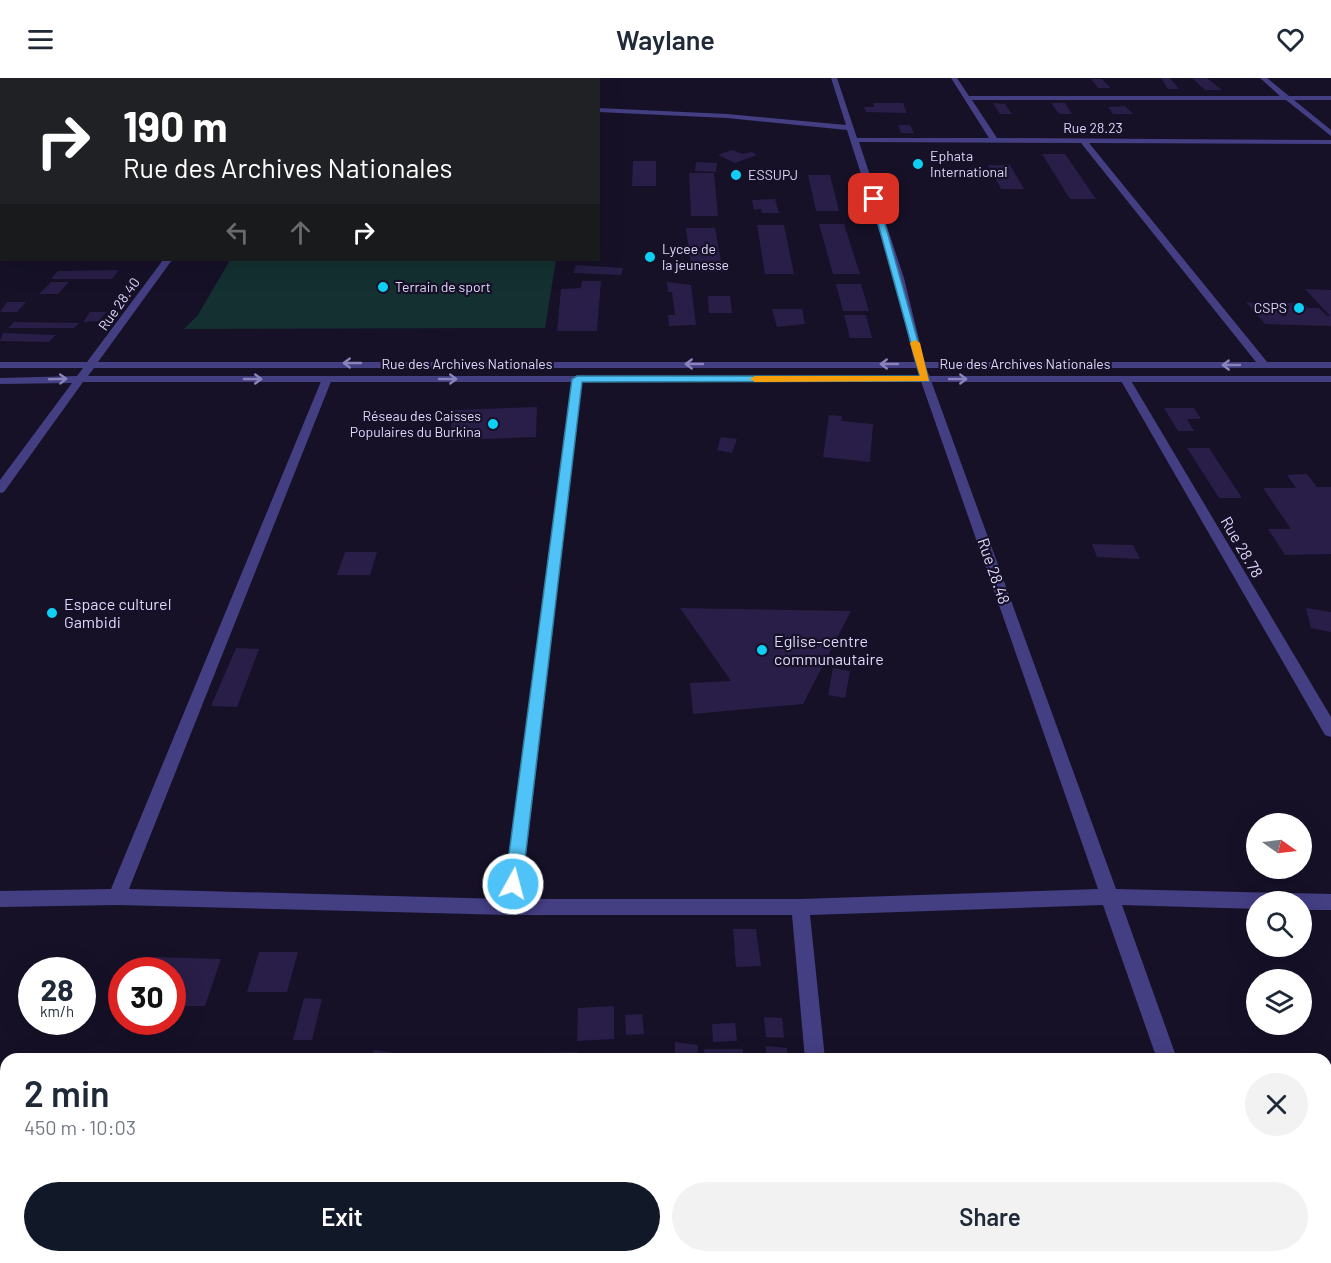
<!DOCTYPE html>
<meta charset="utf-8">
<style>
body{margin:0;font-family:Barlow,sans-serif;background:#f2f2f3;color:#1f2937;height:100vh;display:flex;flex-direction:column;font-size:22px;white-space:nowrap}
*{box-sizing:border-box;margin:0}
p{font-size:20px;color:#747a83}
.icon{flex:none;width:33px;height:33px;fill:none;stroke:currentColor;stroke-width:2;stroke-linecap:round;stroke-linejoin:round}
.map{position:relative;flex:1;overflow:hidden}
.drawer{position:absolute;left:0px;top:975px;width:1332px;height:210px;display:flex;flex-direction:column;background:#fff;border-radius:18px 18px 0 0;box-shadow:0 6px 24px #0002}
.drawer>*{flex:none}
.banner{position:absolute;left:0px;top:0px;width:600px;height:183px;box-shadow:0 6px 24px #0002;background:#202124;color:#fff;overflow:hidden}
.needle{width:39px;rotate:104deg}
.controls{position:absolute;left:1246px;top:735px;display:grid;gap:12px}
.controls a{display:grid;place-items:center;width:66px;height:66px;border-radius:50%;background:#fff;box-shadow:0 6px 24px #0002;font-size:30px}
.speed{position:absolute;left:18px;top:879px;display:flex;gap:12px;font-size:30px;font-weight:700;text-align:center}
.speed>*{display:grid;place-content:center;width:78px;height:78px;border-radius:50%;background:#fff;box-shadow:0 6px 24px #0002;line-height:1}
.speed small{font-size:15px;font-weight:400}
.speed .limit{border:9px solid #d22;background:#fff;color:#111}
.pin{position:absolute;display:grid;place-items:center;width:51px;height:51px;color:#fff;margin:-26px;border-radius:12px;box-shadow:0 3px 9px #0006}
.me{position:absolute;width:66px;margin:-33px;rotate:7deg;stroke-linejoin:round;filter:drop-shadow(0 0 4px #0008)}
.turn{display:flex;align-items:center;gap:21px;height:126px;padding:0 24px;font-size:27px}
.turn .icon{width:78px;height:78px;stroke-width:2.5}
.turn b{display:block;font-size:42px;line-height:51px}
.lanes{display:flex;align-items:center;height:57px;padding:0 24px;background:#0003;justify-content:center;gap:30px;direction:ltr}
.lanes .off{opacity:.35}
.round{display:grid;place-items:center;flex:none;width:63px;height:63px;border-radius:32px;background:#f2f2f3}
.overview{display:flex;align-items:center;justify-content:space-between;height:102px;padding:0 24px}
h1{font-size:36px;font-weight:600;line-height:45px}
.cta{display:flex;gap:12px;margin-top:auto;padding:12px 24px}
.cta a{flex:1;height:69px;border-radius:36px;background:#111827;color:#fff;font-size:24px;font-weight:600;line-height:69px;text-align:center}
.cta a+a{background:#f2f2f3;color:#1f2937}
header{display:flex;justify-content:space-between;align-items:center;height:78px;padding:0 24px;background:#fff;font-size:27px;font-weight:600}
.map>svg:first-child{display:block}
.green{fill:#143030}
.building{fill:#281e47}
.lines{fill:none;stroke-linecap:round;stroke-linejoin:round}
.minor{fill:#443e83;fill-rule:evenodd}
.tertiary{fill:#443e83;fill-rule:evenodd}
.oneway{stroke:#8983ba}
.route{fill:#4fc3f7;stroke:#337fa1;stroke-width:1.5}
.slow{fill:#f59e0b}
.poi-dot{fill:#0ed0f4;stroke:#161127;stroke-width:2}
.labels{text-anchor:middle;stroke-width:4.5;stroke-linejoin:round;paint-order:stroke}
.far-street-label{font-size:14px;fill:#ded8fd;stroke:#161127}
.far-poi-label{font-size:14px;fill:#ded8fd;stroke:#161127;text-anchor:start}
.street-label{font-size:16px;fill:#ded8fd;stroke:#161127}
.poi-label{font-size:16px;fill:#ded8fd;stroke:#161127;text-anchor:start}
</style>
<header><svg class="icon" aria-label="menu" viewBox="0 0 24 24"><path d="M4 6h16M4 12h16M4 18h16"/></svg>Waylane<svg class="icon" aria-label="heart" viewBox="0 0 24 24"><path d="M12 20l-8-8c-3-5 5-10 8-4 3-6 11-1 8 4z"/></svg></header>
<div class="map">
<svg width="1331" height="1185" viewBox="0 0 1331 1185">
<rect width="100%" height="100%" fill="#161127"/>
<!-- green -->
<path class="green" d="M230,182H556L545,250L184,251L198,237Z"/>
<!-- building -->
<path class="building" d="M1161,0H1170L1179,11H1168Z
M1192,0H1207L1222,12H1205Z
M1091,1H1102L1111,10H1098Z
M873,25H903L907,35L866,34L864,29H874Z
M993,25L1005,26L1012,36H1000Z
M1051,25H1065L1072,36H1059Z
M1125,28L1133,36H1113L1108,29Z
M898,47H910L914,55H901Z
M732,72L743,76L752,74L757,77L735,85L718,77Z
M1042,76H1065L1096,121H1070Z
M633,83H656V108H632Z
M696,84L717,85L716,94L695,93Z
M988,87H1010L1024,111H1001Z
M689,95H714L718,138H691Z
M808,97H830L839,133H816Z
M775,121L779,135H762L761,131L754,132L752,122Z
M819,146H844L860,196H833Z
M757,147H784L794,196H765Z
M686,150H715L723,194H692Z
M576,187L623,190L621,197L573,195Z
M119,192L112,201H51L58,193Z
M582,203H601L597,253H557L561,211L581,210Z
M51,204H69L58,216H39Z
M667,204L691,207L696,247L669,248L668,237H675L672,214H668Z
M836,206H861L869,233H843Z
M1305,211L1331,212V248L1265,246L1246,224L1266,227L1270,231H1277L1283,238L1287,237L1281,230H1290L1286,225H1303L1308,230H1319L1327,238H1330Z
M708,218H730L732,235H709Z
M7,224H26L17,234H0Z
M772,231H802L805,246L777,249Z
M90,234H106L99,243L83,244Z
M844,237H866L872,260H850Z
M14,244L79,245L74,250H8Z
M3,255L56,257L49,264L0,263Z
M537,329L536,359L449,362L454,332Z
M1164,330H1194L1201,341H1187L1194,353H1178Z
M829,337L842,338L841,343L873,346L870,384L823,379Z
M721,359L737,361L732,375L717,372Z
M1187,370H1209L1242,420H1219Z
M1307,396L1317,409H1331V476L1285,477L1268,451H1291L1263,410H1296L1287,397Z
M1092,466L1133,467L1140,481L1097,479Z
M345,474H377L370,497H337Z
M680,530L851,533L803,626L693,636L690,605L731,603Z
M1306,530L1331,534V554L1311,550Z
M236,570L259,571L237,629L211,628Z
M833,590L850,593L845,620L828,617Z
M733,851H756L761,888L736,889Z
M259,874H298L287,914H247Z
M156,879L221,881L205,928H172V892H150Z
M304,920L322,921L312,962H293Z
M614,928V961L577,963L578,930Z
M642,936L644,956L626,957L625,937Z
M764,939L782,940L784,960L766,959Z
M735,945L737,963L713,964L712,946Z
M675,964L698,967L697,981H675Z
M766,968L787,970V981H766Z
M704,971H743V981H705Z
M374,972L395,975L393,981H370Z
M577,974V981H538V975Z
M650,975V981H625V976Z
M1022,1179H1071L1072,1185H1024Z"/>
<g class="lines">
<!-- minor -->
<path class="minor" d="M31,0H38L30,2Z
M115,0H122L114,2Z
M197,0H204L196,2Z
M231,0H239L229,2Z
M831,0H837L857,60H989L951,0H957L969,18H1280L1260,0H1267L1289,18H1331V22H1294L1331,52V58L1286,22H972L997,60L1331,62V66L1089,65L1268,285V289H1260L1081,65L859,64L904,200L925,286L1116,811L1331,816V832H1302V824H1257V831L1122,827L1177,981H1157L1103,827L810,837L825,981H805L792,837H511L117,827L0,829V813L111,811L322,301L327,298L332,301L129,811L503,821L572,301L577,298L582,301L521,821H800L1098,811L915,286L894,200L847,52L727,40L598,34V30L727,36L846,47Z
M0,19H2L0,24Z
M0,71H2V75H0Z
M2,168V175L0,176V169Z
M1125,298L1130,301L1331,639V659L1325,657L1120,301Z
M0,1129H6V1151H0Z
M825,1179H849L850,1185H826Z
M1226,1179H1250L1252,1185H1228Z"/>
<!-- tertiary -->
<path class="tertiary" d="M393,0H401L391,2Z
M163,182H172L98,284H1331V290H94L88,298H1331V304H83L4,414L0,415V402L72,305L0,306V300L77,298L83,290H0V284H87Z"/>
</g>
<!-- one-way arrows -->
<defs><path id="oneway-shaft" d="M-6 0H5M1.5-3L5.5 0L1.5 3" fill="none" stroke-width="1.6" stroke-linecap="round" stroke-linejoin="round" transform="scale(1.5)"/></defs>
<g class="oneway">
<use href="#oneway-shaft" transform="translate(352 285) rotate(-180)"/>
<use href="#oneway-shaft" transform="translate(694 286) rotate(-180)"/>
<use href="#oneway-shaft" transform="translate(889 286) rotate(-180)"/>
<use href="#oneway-shaft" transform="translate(1231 287) rotate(-180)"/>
<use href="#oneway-shaft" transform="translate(58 301) rotate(-2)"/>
<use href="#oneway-shaft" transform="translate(253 301)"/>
<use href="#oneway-shaft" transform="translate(448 301)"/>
<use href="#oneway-shaft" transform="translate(958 301)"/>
</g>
<!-- route -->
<path class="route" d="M871,120L878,121L929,303L582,304L522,806L519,811L513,813L508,811L505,806L572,301L577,298H920Z"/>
<!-- slow -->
<path class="slow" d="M915,262L920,265L929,303L755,304L750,301L755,298H920L910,265Z"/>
<!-- markers -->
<g class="poi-dot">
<circle cx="918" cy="86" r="6"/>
<circle cx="736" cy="97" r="6"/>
<circle cx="650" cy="179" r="6"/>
<circle cx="383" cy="209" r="6"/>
<circle cx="1299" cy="230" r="6"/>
<circle cx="493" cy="346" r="6"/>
<circle cx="52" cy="535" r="6"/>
<circle cx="762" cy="572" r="6"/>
</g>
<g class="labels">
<!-- far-street labels -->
<g class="far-street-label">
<text x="1093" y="55">Rue 28.23</text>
<text transform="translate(119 226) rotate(-55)" y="5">Rue 28.40</text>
<text x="467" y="291">Rue des Archives Nationales</text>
<text x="1025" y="291">Rue des Archives Nationales</text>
</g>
<!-- far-poi labels -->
<g class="far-poi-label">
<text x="930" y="83">Ephata<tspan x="930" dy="16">International</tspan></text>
<text x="748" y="102">ESSUPJ</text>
<text x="662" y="176">Lycee de<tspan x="662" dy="16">la jeunesse</tspan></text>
<text x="395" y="214">Terrain de sport</text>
<text x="1287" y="235" text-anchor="end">CSPS</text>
<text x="481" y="343" text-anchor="end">Réseau des Caisses<tspan x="481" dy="16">Populaires du Burkina</tspan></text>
</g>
<!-- street labels -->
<g class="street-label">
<text transform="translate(1242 469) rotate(60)" y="6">Rue 28.78</text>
<text transform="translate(994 493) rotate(71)" y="6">Rue 28.48</text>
</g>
<!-- poi labels -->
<g class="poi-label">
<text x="64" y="532">Espace culturel<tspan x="64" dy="18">Gambidi</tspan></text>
<text x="774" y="569">Eglise-centre<tspan x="774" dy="18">communautaire</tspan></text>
</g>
</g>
</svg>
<div class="controls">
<a><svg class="needle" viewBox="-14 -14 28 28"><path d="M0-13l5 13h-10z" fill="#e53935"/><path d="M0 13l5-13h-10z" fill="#747a83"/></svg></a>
<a><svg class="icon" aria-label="search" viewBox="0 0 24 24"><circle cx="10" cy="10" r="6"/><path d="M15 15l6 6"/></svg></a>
<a><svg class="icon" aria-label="layers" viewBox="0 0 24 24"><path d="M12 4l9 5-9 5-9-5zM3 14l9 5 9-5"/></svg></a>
</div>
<div class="speed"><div>28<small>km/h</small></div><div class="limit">30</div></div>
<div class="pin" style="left:874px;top:121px;background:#d93025"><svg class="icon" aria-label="arrive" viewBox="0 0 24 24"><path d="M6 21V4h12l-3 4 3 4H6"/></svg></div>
<svg class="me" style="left:513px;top:806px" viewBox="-20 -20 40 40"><circle r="17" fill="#4fc3f7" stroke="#fff" stroke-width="3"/><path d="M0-11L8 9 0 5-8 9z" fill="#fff"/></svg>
<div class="banner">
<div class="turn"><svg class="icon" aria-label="right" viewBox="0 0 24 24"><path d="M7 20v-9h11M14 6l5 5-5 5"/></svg><div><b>190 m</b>Rue des Archives Nationales</div></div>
<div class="lanes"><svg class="icon off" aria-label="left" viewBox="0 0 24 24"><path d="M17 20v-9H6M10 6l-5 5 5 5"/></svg><svg class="icon off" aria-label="ahead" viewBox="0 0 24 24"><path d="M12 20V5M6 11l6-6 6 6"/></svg><svg class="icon" aria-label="right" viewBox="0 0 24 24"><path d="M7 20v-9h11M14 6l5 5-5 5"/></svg></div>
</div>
<section class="drawer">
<div class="overview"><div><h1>2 min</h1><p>450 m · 10:03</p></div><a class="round"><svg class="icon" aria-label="close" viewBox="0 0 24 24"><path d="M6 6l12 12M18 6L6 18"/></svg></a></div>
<div class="cta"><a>Exit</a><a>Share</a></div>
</section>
</div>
